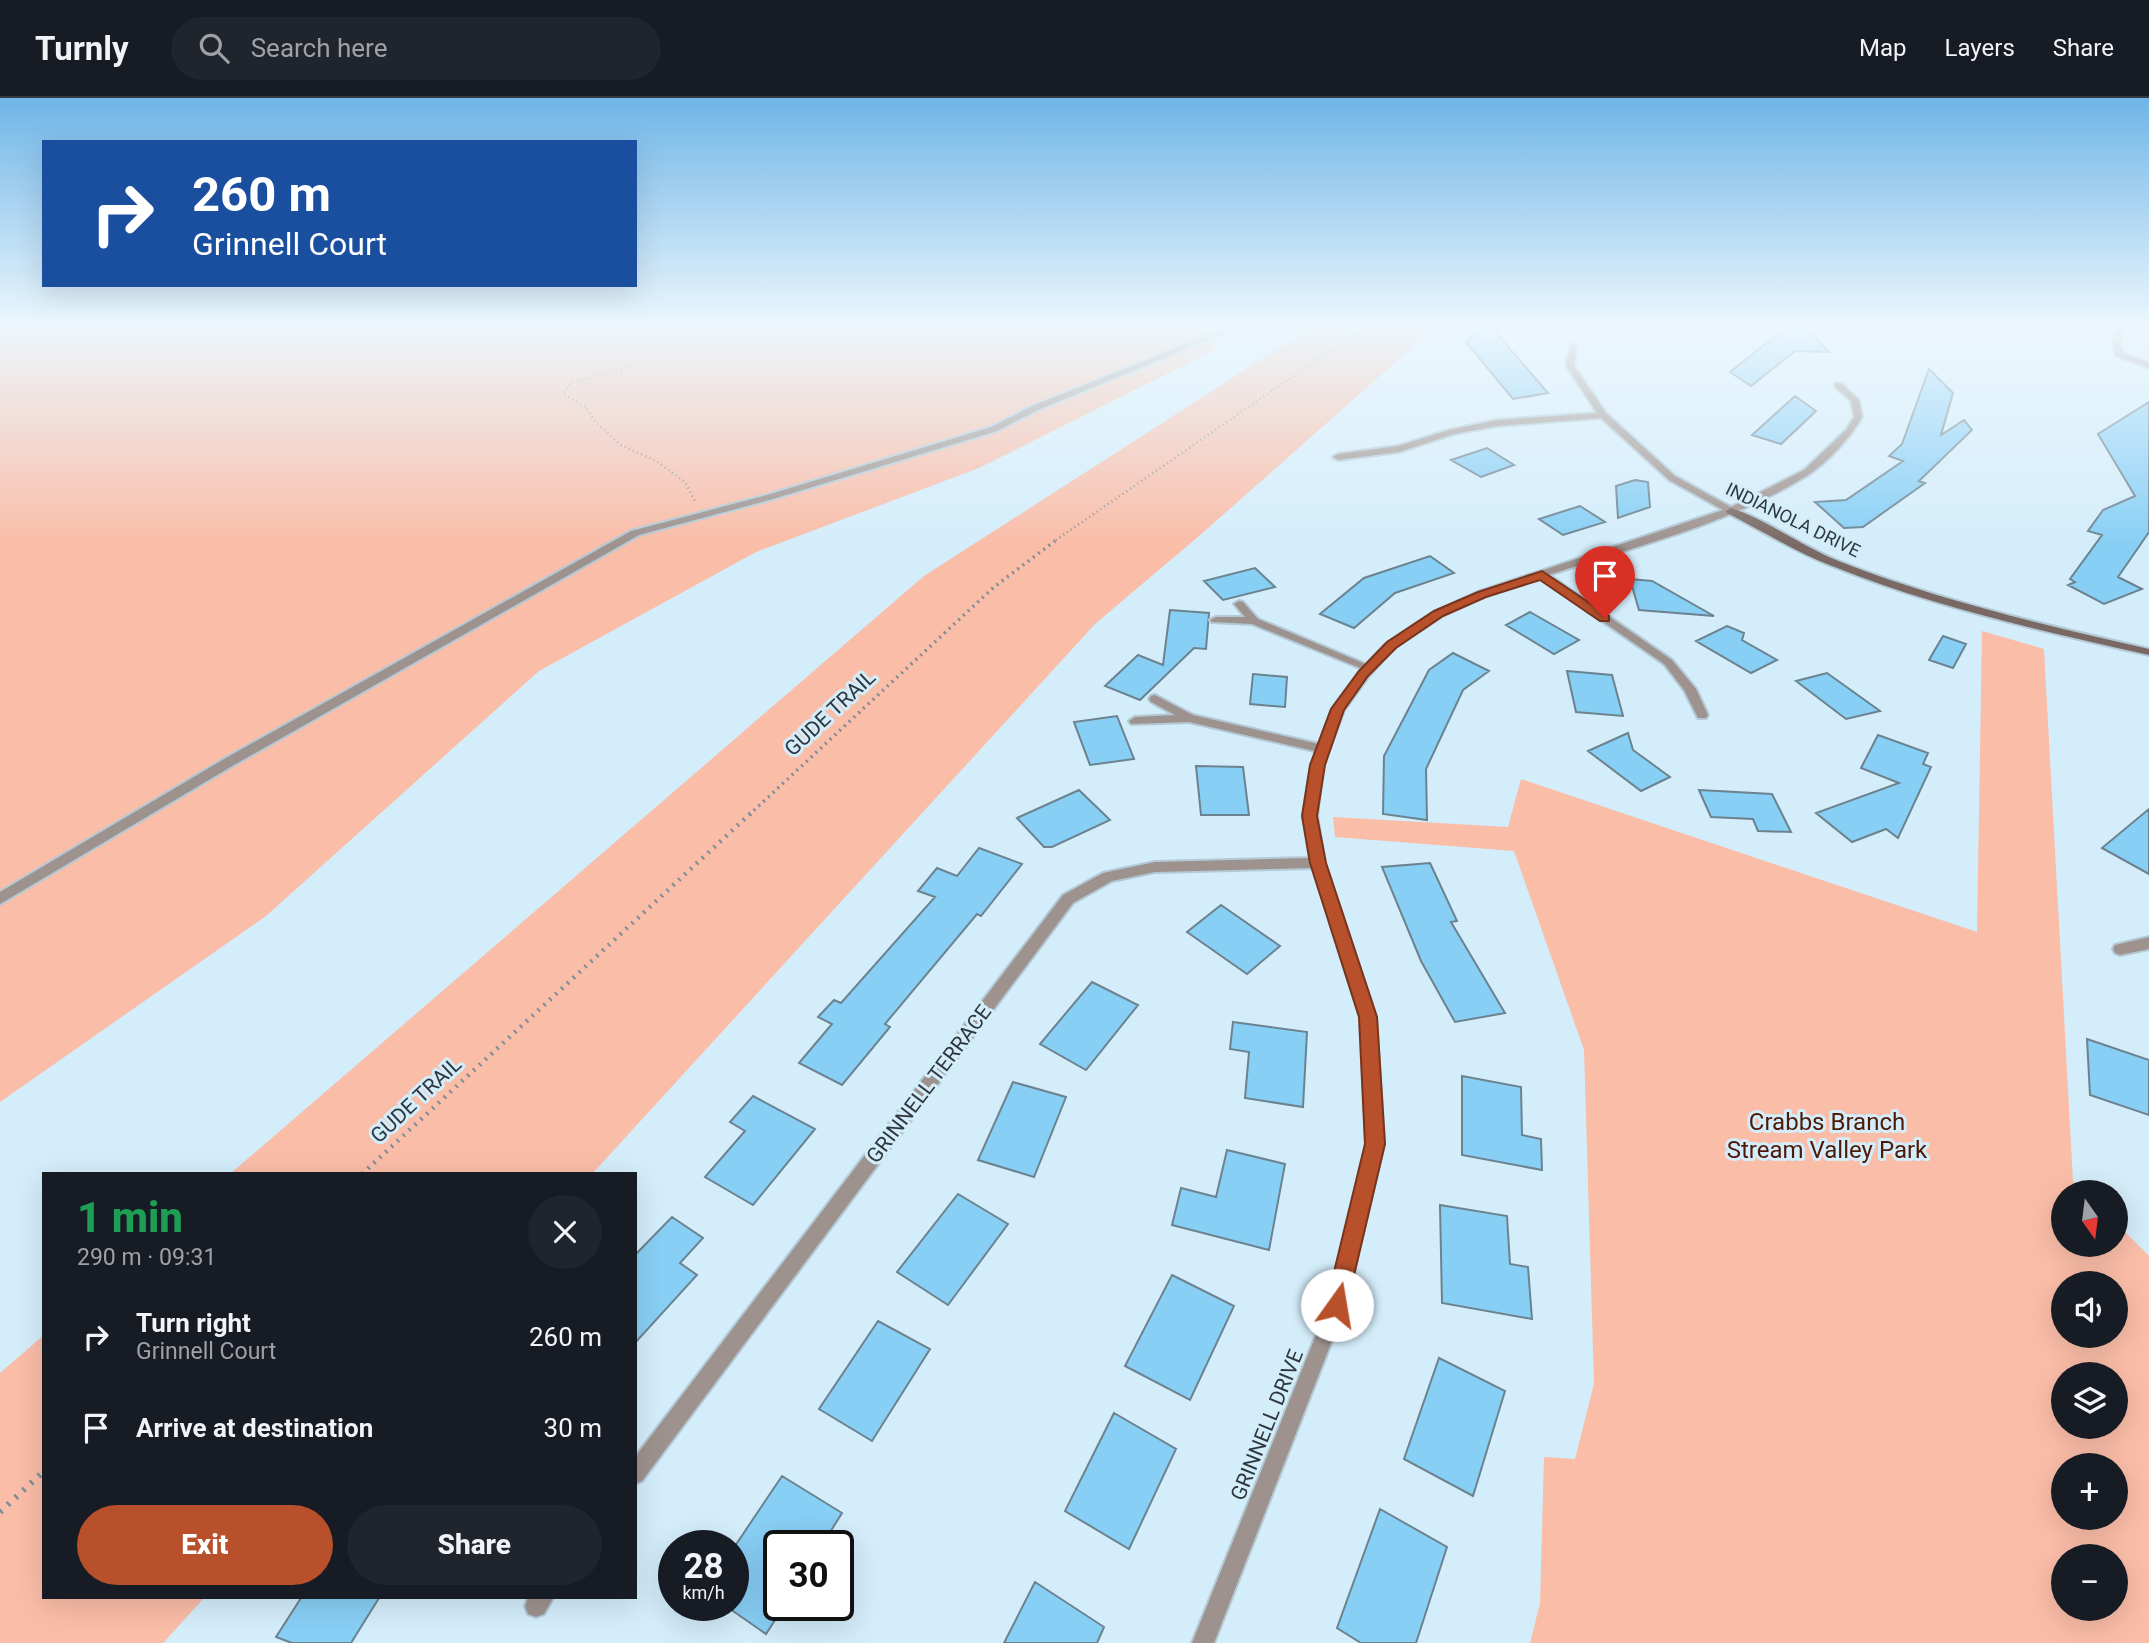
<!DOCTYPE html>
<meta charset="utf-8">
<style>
body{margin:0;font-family:Roboto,sans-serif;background:#20242c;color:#f1f3f6;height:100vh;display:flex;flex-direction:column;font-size:26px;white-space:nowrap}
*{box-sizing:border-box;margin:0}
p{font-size:23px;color:#9ea1a6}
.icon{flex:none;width:38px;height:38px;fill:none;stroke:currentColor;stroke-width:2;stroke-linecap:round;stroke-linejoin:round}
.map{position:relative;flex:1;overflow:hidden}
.details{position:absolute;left:42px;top:1074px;width:595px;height:427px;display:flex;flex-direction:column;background:#171b24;border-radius:0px;box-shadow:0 7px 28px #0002}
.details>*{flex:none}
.top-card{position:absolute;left:42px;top:42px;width:595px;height:147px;border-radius:0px;box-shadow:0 7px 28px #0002;background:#1a4fa0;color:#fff;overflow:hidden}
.needle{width:46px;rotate:166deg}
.fabs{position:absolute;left:2051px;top:1082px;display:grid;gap:14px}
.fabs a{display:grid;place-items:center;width:77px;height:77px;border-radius:50%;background:#171b24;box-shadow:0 7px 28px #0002;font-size:35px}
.speed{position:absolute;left:658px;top:1432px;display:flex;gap:14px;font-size:35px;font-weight:700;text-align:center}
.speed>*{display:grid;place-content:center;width:91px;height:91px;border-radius:50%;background:#171b24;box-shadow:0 7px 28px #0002;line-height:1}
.speed small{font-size:18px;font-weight:400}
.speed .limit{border:4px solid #111;border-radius:10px;background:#fff;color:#111}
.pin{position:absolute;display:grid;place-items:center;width:60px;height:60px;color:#fff;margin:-72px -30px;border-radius:50% 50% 50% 0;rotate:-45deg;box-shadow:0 0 7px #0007}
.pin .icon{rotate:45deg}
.me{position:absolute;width:77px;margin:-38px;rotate:13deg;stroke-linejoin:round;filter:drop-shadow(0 0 5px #0008)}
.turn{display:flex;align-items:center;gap:24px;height:147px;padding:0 35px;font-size:32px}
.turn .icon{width:91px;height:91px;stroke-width:2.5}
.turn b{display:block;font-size:49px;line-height:60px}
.round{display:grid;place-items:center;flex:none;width:74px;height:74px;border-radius:37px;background:#20242c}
.head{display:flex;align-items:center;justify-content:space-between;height:119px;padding:0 35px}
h1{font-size:42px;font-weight:800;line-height:52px;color:#1e9e55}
.primary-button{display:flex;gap:14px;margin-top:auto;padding:14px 35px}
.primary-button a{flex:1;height:80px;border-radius:42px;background:#b8502b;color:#fff;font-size:28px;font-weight:800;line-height:80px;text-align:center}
.primary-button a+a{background:#20242c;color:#f1f3f6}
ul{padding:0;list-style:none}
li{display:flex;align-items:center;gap:21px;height:91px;padding:0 35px}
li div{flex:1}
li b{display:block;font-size:26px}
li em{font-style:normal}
header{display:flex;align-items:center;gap:42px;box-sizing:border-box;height:98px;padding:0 35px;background:#171b24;border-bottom:2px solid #363941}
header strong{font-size:33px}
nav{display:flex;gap:38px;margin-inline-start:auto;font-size:24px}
.search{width:490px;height:63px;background:#20242c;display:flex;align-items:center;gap:18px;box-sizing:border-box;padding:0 24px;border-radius:38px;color:#9ea1a6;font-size:26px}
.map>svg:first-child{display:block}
.green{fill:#fabda8;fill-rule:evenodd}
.building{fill:#88cff5;stroke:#6c838f;stroke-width:2}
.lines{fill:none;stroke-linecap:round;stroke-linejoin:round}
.lane-casing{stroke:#b3c9d5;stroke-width:4}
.street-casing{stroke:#b3c9d5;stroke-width:4}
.secondary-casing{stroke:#b3c9d5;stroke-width:4}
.path-far3{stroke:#7e8e98;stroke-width:2.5;stroke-dasharray:1 3.5;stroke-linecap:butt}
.path-far2{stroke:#7e8e98;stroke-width:3.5;stroke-dasharray:2 4.5;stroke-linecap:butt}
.path-far1{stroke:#7e8e98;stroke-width:4.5;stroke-dasharray:2 6;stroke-linecap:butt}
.path{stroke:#7e8e98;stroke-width:6;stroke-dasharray:2.5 8;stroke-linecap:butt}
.lane{fill:#9d928e;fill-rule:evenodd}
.street{fill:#9d928e;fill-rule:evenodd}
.secondary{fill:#796863;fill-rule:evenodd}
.route{fill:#b8502b;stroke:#78341c;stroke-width:2}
.labels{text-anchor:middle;stroke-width:6;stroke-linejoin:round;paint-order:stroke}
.far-street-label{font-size:18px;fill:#2f383e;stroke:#d4edfb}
.street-label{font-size:21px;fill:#2f383e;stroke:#d4edfb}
.near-park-label{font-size:24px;fill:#4e1906;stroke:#d4edfb}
</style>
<header>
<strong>Turnly</strong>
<div class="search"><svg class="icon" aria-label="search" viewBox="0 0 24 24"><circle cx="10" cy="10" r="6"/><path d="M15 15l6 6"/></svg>Search here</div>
<nav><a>Map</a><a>Layers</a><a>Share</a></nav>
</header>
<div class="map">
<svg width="2149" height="1545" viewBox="0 0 2149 1545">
<rect width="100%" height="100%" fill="#d4edfb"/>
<!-- green -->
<path class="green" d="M0,230H1222L1214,252L979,370L756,454L539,573L266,818L0,1004Z
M1310,230H1434L1199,438L1095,526L592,1076H230L924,478Z
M1982,533L2044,551L2073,1083L2084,1094H2063V1146H2116V1125L2149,1158V1545H1530L1540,1505L1544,1359L1575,1361L1594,1286L1584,952L1514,753L1335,739L1333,719L1508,729L1521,681L1977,834ZM2063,1185H2116V1237H2063ZM2063,1276H2116V1328H2063ZM2063,1367H2116V1419H2063ZM2063,1458H2116V1510H2063Z
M44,1237V1500H204L163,1545H0V1275Z"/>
<!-- building -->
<path class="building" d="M1480,230H1492L1548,295L1513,301L1466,244Z
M1786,230H1808L1829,254L1795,253L1751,288L1730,274Z
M1929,271L1953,295L1941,337L1964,322L1972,332L1919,383L1925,385L1863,429L1844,430L1815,404L1846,402L1903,363L1889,358L1902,346Z
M1795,298L1816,313L1781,346L1752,337Z
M2149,304V434L2118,479L2142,491L2104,506L2068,487L2075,484L2070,481L2102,437L2088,433L2103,412L2135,398L2098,336Z
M1487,350L1514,367L1481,379L1451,362Z
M1635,382L1648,384L1650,409L1618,420L1616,388Z
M1580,408L1605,424L1563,437L1539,421Z
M1430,458L1454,475L1395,495L1354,530L1320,516L1364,480Z
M1255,470L1275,489L1223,502L1204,483Z
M1630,481L1652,483L1714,518L1639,512Z
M1170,512L1209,515L1206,551L1194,550L1140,602L1105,588L1138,557L1163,567Z
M1530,514L1579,542L1554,556L1506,527Z
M1727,528L1744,535L1742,542L1777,562L1751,575L1696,543Z
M1943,538L1966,546L1953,570L1929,562Z
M1453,555L1489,573L1463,592L1426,671L1427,722L1383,716L1384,658L1429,572Z
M1567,573L1612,577L1623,618L1576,614Z
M1827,575L1880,613L1846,621L1796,583Z
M1253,576L1287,579L1285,609L1250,606Z
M1117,618L1134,661L1090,667L1074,624Z
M1628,635L1633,652L1670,679L1641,693L1588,653Z
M1878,637L1928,655L1923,666L1931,669L1898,740L1886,731L1852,744L1816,715L1899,685L1861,670Z
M1196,668L1243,669L1249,717H1201Z
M1079,692L1110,722L1052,749H1044L1017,720Z
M1699,692L1772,696L1791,734L1758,733L1753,721L1711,719Z
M2149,711V776L2102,750Z
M979,750L1022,766L981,818L977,816L885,926L890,929L842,987L799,965L832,926L818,919L834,902L841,905L935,799L918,793L937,770L957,778Z
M1430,765L1457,823L1451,824L1505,915L1455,924L1421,863L1382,769Z
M1221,807L1280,848L1247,876L1187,834Z
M1092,884L1138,907L1086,972L1040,946Z
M1233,924L1307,934L1303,1009L1245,1000L1249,954L1230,951Z
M2087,941L2149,962V1017L2090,997Z
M1462,978L1521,989L1522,1037L1541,1041L1542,1072L1462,1057Z
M1013,984L1066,999L1034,1079L978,1062Z
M753,998L815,1031L753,1107L705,1079L745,1033L730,1024Z
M1227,1052L1285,1066L1269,1152L1172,1127L1181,1090L1216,1099Z
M958,1096L1008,1126L948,1207L897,1174Z
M1440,1107L1507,1118L1510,1166L1528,1169L1532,1221L1442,1205Z
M672,1119L703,1140L680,1165L697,1177L635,1245V1157Z
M1172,1177L1234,1208L1190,1302L1125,1268Z
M878,1223L930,1251L872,1343L819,1311Z
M1439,1260L1505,1293L1473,1398L1404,1361Z
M1114,1315L1176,1351L1129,1451L1065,1413Z
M782,1378L842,1415L822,1447H779V1516L766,1536L733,1513V1451Z
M1380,1411L1447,1449L1416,1545H1361L1337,1530Z
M1035,1484L1104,1529L1097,1545H1004Z
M301,1500H379L351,1545H292L276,1539Z"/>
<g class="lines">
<!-- lane casing -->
<g class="lane-casing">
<path id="lane" d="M1226,230H1237L1038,312L997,333L773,401L639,437L234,667L0,806V794L224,661L631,433L767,397L991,329L1032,308Z
M2117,230H2125L2120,246L2123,255L2149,265V270L2116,258L2112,246Z
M1239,503L1243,504L1258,521L1375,570L1369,574L1365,572L1252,526L1212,524L1210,522L1216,519H1245L1234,506Z
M1155,597L1193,617L1323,647L1329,651L1323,655L1189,624L1131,626L1129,623L1135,619L1175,617L1151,604L1149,601L1151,598Z"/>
</g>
<!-- street casing -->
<g class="street-casing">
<path id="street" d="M1570,246L1577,248L1574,268L1606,315L1675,378L1731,409L1804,372L1846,332L1854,319L1851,303L1835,289V285H1841L1859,302L1862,319C1852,338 1827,365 1808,377C1730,426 1636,448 1549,477L1672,562L1696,591L1708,617L1706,620H1698L1684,592L1664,566L1540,480L1486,498L1442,518L1395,549L1368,579L1344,612L1323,667L1317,718L1325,765L1376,919L1384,1046L1346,1207L1214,1545H1192L1328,1207L1366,1046L1360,919L1313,770L1155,774L1112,783L1073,805L642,1383L635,1386V1359L1063,797L1103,775L1155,764L1310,760L1303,718L1311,667L1332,611L1360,573L1387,545L1434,514L1478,494L1723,412L1669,382L1601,320L1497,328L1454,336L1399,354L1338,362L1333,359L1338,356L1398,348L1449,332L1497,322L1597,315L1566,268Z
M2149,839V851L2120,857L2115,855L2113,851L2115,847Z
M528,1500H553L544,1516L536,1519L528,1516L525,1508Z"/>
</g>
<!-- secondary casing -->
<g class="secondary-casing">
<path id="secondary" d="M1731,410C1768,422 1804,450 1841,464C1941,503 2045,527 2149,551V557C2042,533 1934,509 1832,468C1796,454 1762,433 1727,415L1726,413Z"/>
</g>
<!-- path-far3 -->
<path class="path-far3" d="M630,269L571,285L563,296L586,309L595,324L621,347L656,363L685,384L695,403
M1056,442L1363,230"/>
<!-- path-far2 -->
<path class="path-far2" d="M749,717L994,489L1059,440"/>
<!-- path-far1 -->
<path class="path-far1" d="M362,1076L751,715"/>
<!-- path -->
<path class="path" d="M0,1414L44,1373"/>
<!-- lane -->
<use href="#lane" class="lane"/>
<!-- street -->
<use href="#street" class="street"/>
<!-- secondary -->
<use href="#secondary" class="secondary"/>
</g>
<!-- sky -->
<linearGradient id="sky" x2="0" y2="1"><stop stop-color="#6fb5e7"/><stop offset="0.51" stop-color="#ecf7fd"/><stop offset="1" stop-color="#ecf7fd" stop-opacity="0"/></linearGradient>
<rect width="2149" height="447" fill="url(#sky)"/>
<!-- route -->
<path class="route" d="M1542,473L1609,518V523H1600L1540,482L1486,499L1443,518L1396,550L1368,578L1344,612L1325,667L1317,718L1326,765L1377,919L1385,1046L1347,1207L1344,1215L1337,1218L1329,1215L1326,1207L1365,1046L1359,919L1310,765L1302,718L1310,667L1331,611L1359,573L1387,544L1434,513L1478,494Z"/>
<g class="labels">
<!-- far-street labels -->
<g class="far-street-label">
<text transform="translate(1793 422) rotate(26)" y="6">INDIANOLA DRIVE</text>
</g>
<!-- street labels -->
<g class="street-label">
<text transform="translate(830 615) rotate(-43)" y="7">GUDE TRAIL</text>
<text transform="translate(929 986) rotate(-53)" y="7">GRINNELL TERRACE</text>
<text transform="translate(416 1002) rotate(-43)" y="7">GUDE TRAIL</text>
<text transform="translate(1267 1327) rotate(-68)" y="7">GRINNELL DRIVE</text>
</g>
<!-- near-park labels -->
<g class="near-park-label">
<text x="1827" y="1032">Crabbs Branch<tspan x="1827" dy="28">Stream Valley Park</tspan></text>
</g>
</g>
</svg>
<div class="fabs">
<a><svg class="needle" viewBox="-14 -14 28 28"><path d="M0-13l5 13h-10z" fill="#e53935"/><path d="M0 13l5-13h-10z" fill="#9ea1a6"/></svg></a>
<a><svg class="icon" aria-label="sound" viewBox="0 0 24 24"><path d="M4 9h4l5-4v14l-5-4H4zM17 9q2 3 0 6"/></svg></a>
<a><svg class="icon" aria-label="layers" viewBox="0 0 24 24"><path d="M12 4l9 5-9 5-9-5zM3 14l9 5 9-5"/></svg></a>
<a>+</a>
<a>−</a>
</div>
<div class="speed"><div>28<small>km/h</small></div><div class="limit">30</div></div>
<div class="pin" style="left:1605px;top:520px;background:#d93025"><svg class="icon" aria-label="arrive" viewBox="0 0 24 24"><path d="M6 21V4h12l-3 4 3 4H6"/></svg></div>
<svg class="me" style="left:1337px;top:1207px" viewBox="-20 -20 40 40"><circle r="19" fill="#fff"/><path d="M0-13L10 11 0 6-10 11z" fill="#b8502b"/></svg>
<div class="top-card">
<div class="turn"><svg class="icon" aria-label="right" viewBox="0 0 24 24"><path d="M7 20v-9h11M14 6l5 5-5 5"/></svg><div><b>260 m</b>Grinnell Court</div></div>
</div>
<section class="details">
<div class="head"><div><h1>1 min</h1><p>290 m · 09:31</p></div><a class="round"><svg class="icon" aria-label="close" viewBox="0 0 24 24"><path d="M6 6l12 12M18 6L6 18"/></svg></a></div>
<ul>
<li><svg class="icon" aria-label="right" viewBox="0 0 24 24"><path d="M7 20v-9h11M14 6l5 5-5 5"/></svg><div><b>Turn right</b><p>Grinnell Court</p></div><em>260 m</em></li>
<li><svg class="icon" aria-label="arrive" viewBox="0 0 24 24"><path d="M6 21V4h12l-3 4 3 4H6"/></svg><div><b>Arrive at destination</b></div><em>30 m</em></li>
</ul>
<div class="primary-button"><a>Exit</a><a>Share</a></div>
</section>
</div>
